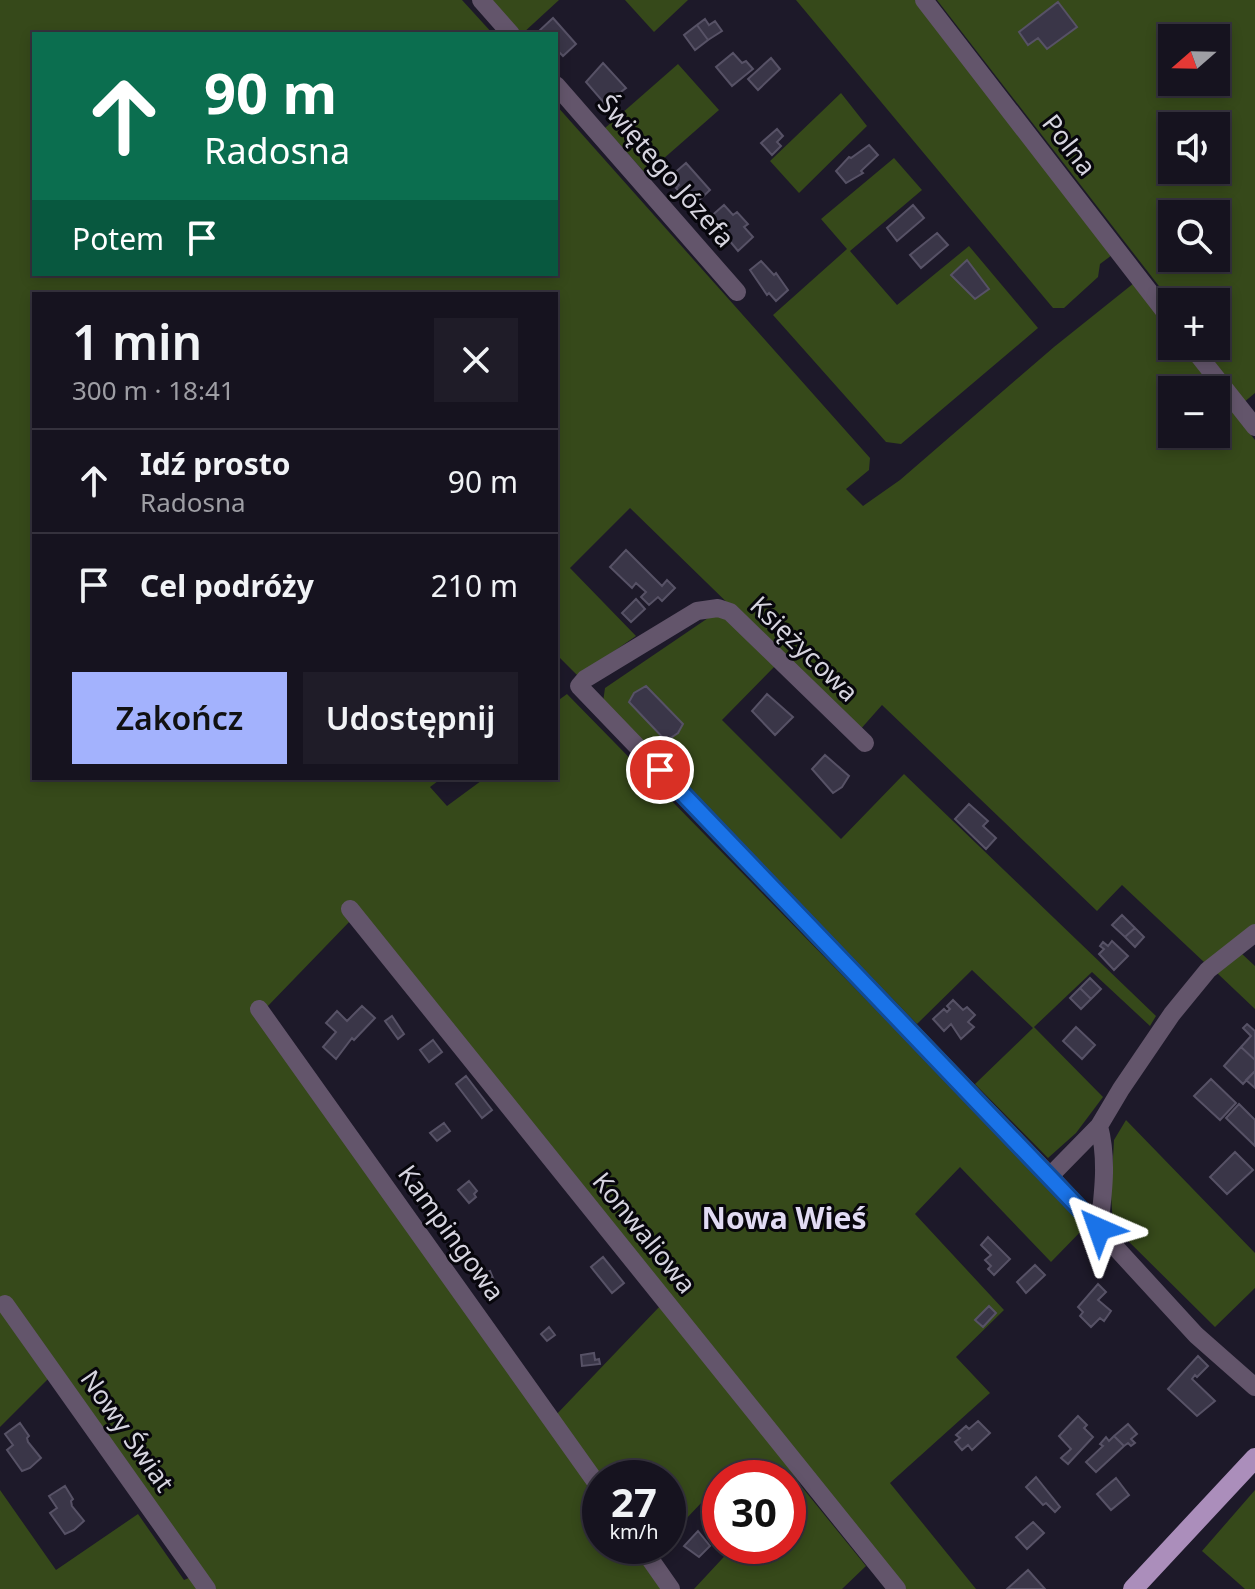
<!DOCTYPE html>
<html lang="pl">
<meta charset="utf-8">
<style>
body{margin:0;font-family:"Noto Sans",sans-serif;background:#1f1c28;color:#f1f3f6;height:100vh;display:flex;flex-direction:column;font-size:30px;white-space:nowrap}
*{box-sizing:border-box;margin:0}
p{font-size:26px;color:#9e9ea4}
.icon{flex:none;width:44px;height:44px;fill:none;stroke:currentColor;stroke-width:2;stroke-linecap:round;stroke-linejoin:round}
.map{position:relative;flex:1;overflow:hidden}
.details{position:absolute;left:32px;top:292px;width:526px;height:488px;display:flex;flex-direction:column;background:#16131f;border-radius:0px;box-shadow:0 4px 12px #0003,0 0 0 2px #35323d}
.details>*{flex:none}
.top-card{position:absolute;left:32px;top:32px;width:526px;height:244px;border-radius:0px;box-shadow:0 4px 12px #0003,0 0 0 2px #35323d;background:#0b6e4f;color:#fff;overflow:hidden}
.needle{width:52px;rotate:250deg}
.fabs{position:absolute;left:1158px;top:24px;display:grid;gap:16px}
.fabs a{display:grid;place-items:center;width:72px;height:72px;border-radius:0px;background:#16131f;box-shadow:0 4px 12px #0003,0 0 0 2px #35323d;font-size:40px}
.speed{position:absolute;left:582px;top:1460px;display:flex;gap:16px;font-size:40px;font-weight:700;text-align:center}
.speed>*{display:grid;place-content:center;width:104px;height:104px;border-radius:50%;background:#16131f;box-shadow:0 4px 12px #0003,0 0 0 2px #35323d;line-height:1}
.speed small{font-size:20px;font-weight:400}
.speed .limit{border:12px solid #d22;background:#fff;color:#111}
.pin{position:absolute;display:grid;place-items:center;width:68px;height:68px;color:#fff;margin:-34px;border:4px solid #fff;border-radius:50%;box-shadow:0 2px 8px #0007}
.me{position:absolute;width:88px;margin:-44px;rotate:317deg;stroke-linejoin:round;filter:drop-shadow(0 0 6px #0008)}
.turn{display:flex;align-items:center;gap:28px;height:168px;padding:0 40px;font-size:36px}
.turn .icon{width:104px;height:104px;stroke-width:2.5}
.turn b{display:block;font-size:56px;line-height:68px}
.then{display:flex;align-items:center;height:76px;padding:0 40px;background:#0003;gap:16px;font-size:30px}
.round{display:grid;place-items:center;flex:none;width:84px;height:84px;border-radius:0px;background:#1f1c28}
.head{display:flex;align-items:center;justify-content:space-between;height:136px;padding:0 40px}
h1{font-size:48px;font-weight:600;line-height:60px}
.action{display:flex;gap:16px;margin-top:auto;padding:16px 40px}
.action a{flex:1;height:92px;border-radius:0px;background:#a3b2fd;color:#111;font-size:32px;font-weight:600;line-height:92px;text-align:center}
.action a+a{background:#1f1c28;color:#f1f3f6}
ul{padding:0;list-style:none}
li{display:flex;align-items:center;gap:24px;height:104px;padding:0 40px;border-top:2px solid #35323d}
li div{flex:1}
li b{display:block;font-size:30px}
li em{font-style:normal}
.map>svg:first-child{display:block}
.green{fill:#36491a;fill-rule:evenodd}
.building{fill:#3a3648;stroke:#575266;stroke-width:2}
.lines{fill:none;stroke-linecap:round;stroke-linejoin:round}
.minor{stroke:#63556b;stroke-width:18}
.major{stroke:#ab8ebb;stroke-width:20}
.route-casing{stroke:#114b97;stroke-width:20}
.route{stroke:#1a73e8;stroke-width:14}
.labels{text-anchor:middle;stroke-width:6;stroke-linejoin:round;paint-order:stroke}
.street-label{font-size:26px;fill:#d6d4df;stroke:#07060c}
.quarter-label{font-size:30px;font-weight:bold;fill:#e1dbf3;stroke:#07060c}
</style>
<div class="map">
<svg width="1255" height="1589" viewBox="0 0 1255 1589">
<rect width="100%" height="100%" fill="#1d1929"/>
<!-- green -->
<path class="green" d="M0,0H462L493,34H34V274H556V105L870,458L869,470L846,489L863,506L900,480L1054,347L1134,283L1172,332V346H1183L1216,390H1172V434H1216V390L1255,440V926L1205,963L1122,885L1097,911L882,705L859,731L630,508L570,568L636,636L578,676L556,654V294H34V778H442L430,787L447,806L485,778H556V702L567,694L1087,1225L1051,1262L960,1167L915,1214L1004,1310L956,1357L990,1393L890,1483L976,1589H902L352,919L265,1009L600,1500V1546H633L663,1589H212L52,1375L0,1427Z
M491,0H559L522,34Z
M625,0H688L654,32Z
M796,0H915L1112,255L1100,264L1098,277L1064,308H1053Z
M937,0H1255V393L1243,403L1198,346H1216V302H1172V307L1162,290ZM1172,38H1216V82H1172ZM1172,126H1216V170H1172ZM1172,214H1216V258H1172Z
M678,64L719,110L646,174L605,128Z
M841,93L867,126L799,193L770,161Z
M894,158L922,190L850,251L897,305L969,246L1038,328L901,444L886,442L773,315L847,249L821,219Z
M711,616L724,617L775,666L722,720L841,839L904,774L1156,1016L1150,1026L1092,972L1034,1027L1103,1097L1076,1133L1048,1158L975,1084L1033,1028L972,970L917,1024L603,702L605,688Z
M1241,953L1255,966V1009L1216,972Z
M1126,1120L1255,1253V1288L1215,1327L1113,1226L1111,1194L1114,1140Z
M661,1305L800,1476L797,1481L866,1566L842,1589H694L734,1546H788V1478H741L733,1469L725,1478H720V1483L668,1538V1478H600L554,1417Z
M0,1490L56,1570L138,1514L184,1580L191,1577L199,1589H0Z
M1255,1490V1589H1245L1202,1551Z"/>
<!-- building -->
<path class="building" d="M1058,2L1077,27L1047,49L1038,38L1028,45L1019,32Z
M553,18L576,44L563,56L556,49V34H543L540,30Z
M705,19L709,25L715,21L722,31L708,40L697,25Z
M697,25L708,40L695,50L684,35Z
M733,53L742,63L746,61L753,69L732,86L716,67Z
M771,58L780,69L758,90L748,79Z
M603,63L626,88L605,104L586,82Z
M777,129L783,136L777,142L781,146L772,155L761,143Z
M869,145L878,155L861,171L863,173L846,183L836,171L849,157L851,158Z
M686,163L710,190L696,203L688,194L684,197L676,188L679,185L671,176Z
M724,205L733,215L737,212L748,224L744,227L753,237L738,251L729,240L726,243L715,231L718,229L709,218Z
M913,205L924,218L897,241L887,228Z
M937,233L948,245L921,268L910,255Z
M967,260L989,289L975,299L951,275Z
M761,261L774,275L776,273L788,290L776,301L769,293L767,295L750,270Z
M626,550L662,586L667,580L675,588L662,601L658,597L649,605L641,597L646,592L636,583L632,588L610,567Z
M636,599L645,609L631,622L622,613Z
M646,686L683,724L678,733L666,741L629,702L634,693Z
M767,694L793,717L775,735L752,711Z
M825,755L849,776L842,787L833,793L812,769Z
M969,804L988,821L983,826L996,838L986,849L955,819Z
M1122,915L1135,928L1125,937L1112,925Z
M1135,928L1144,937L1135,947L1125,937Z
M1112,941L1128,956L1114,970L1099,954L1104,949L1100,946L1103,942L1108,946Z
M1090,978L1101,989L1091,999L1080,988Z
M1080,988L1091,999L1081,1009L1070,998Z
M953,1000L963,1010L967,1007L975,1015L968,1022L974,1027L961,1039L951,1024L944,1031L933,1019L944,1009L947,1012L950,1009L947,1006Z
M362,1006L375,1018L354,1040L352,1038L336,1059L323,1047L336,1032L326,1023L337,1011L347,1021Z
M392,1016L404,1034L398,1039L385,1021Z
M1247,1024L1255,1031V1060L1241,1047L1251,1036L1243,1028Z
M1076,1027L1095,1045L1082,1059L1063,1041Z
M433,1040L442,1052L429,1062L420,1050Z
M1241,1047L1255,1060V1071L1243,1084L1224,1066Z
M1255,1071V1088L1246,1080Z
M466,1076L492,1110L482,1118L456,1084Z
M1211,1079L1236,1103L1220,1120L1194,1096Z
M1239,1104L1255,1120V1146L1226,1118Z
M444,1123L450,1131L437,1141L430,1133Z
M1235,1152L1253,1170L1227,1194L1210,1177Z
M469,1181L477,1191L474,1194L476,1197L469,1203L458,1190Z
M988,1237L1010,1259L994,1275L988,1269L991,1266L985,1260L991,1255L981,1245Z
M603,1257L624,1283L612,1293L591,1267Z
M1035,1265L1045,1275L1026,1293L1017,1282Z
M490,1271L497,1288L489,1290L482,1274Z
M1098,1284L1106,1292L1098,1300L1111,1311L1104,1321L1100,1318L1091,1327L1080,1316L1083,1312L1078,1307Z
M989,1306L996,1313L983,1327L975,1320Z
M549,1327L555,1335L547,1341L541,1334Z
M594,1353L595,1360L599,1359L600,1364L582,1366L581,1355Z
M1198,1356L1208,1366L1197,1377L1195,1375L1192,1379L1215,1401L1197,1416L1168,1389Z
M1078,1416L1087,1425L1084,1428L1093,1437L1068,1464L1061,1458L1071,1449L1059,1436Z
M978,1421L990,1433L972,1450L968,1445L962,1450L955,1442L960,1438L956,1435L966,1426L969,1429Z
M20,1423L29,1436L27,1438L28,1442L41,1458L30,1468L22,1471L7,1450L13,1445L5,1434Z
M1128,1424L1137,1434L1131,1439L1135,1443L1131,1446L1128,1443L1124,1446L1114,1436Z
M1114,1436L1124,1446L1096,1472L1086,1462L1103,1446L1100,1444L1106,1437L1109,1441Z
M1036,1477L1060,1507L1055,1512L1046,1503L1043,1505L1026,1487Z
M1116,1478L1129,1495L1111,1510L1097,1494Z
M65,1486L73,1499L71,1501L72,1506L84,1521L74,1530L65,1534L50,1513L57,1508L49,1496Z
M1033,1522L1044,1533L1027,1549L1016,1537Z
M698,1531L710,1546L699,1557L684,1546Z
M1028,1570L1045,1589H1007Z"/>
<g class="lines">
<!-- minor -->
<path class="minor" d="M481,0L511,34
M924,0L1172,321
M556,85L737,292
M1191,346L1255,427
M865,743L730,612L718,608L697,611L585,679L579,686L1050,1176L1196,1335L1255,1387
M350,909L897,1589
M259,1009L600,1488
M1050,1176L1099,1126L1121,1089L1172,1014L1208,970L1255,933
M1099,1229C1103,1194 1108,1160 1099,1126
M5,1304L207,1589
M641,1546L671,1589"/>
<!-- major -->
<path class="major" d="M1133,1589L1255,1458"/>
</g>
<g class="lines">
<!-- route casing -->
<g class="route-casing">
<path id="route" d="M660,770L1099,1229"/>
</g>
<!-- route -->
<use href="#route" class="route"/>
</g>
<g class="labels">
<!-- street labels -->
<g class="street-label">
<text transform="translate(1069 145) rotate(52)" y="9">Polna</text>
<text transform="translate(666 171) rotate(49)" y="9">Świętego Józefa</text>
<text transform="translate(804 649) rotate(44)" y="9">Księżycowa</text>
<text transform="translate(451 1233) rotate(54)" y="9">Kampingowa</text>
<text transform="translate(644 1233) rotate(51)" y="9">Konwaliowa</text>
<text transform="translate(127 1431) rotate(55)" y="9">Nowy Świat</text>
</g>
<!-- quarter labels -->
<g class="quarter-label">
<text x="784" y="1229">Nowa Wieś</text>
</g>
</g>
</svg>
<div class="fabs">
<a><svg class="needle" viewBox="-14 -14 28 28"><path d="M0-13l5 13h-10z" fill="#e53935"/><path d="M0 13l5-13h-10z" fill="#9e9ea4"/></svg></a>
<a><svg class="icon" aria-label="sound" viewBox="0 0 24 24"><path d="M4 9h4l5-4v14l-5-4H4zM17 9q2 3 0 6"/></svg></a>
<a><svg class="icon" aria-label="search" viewBox="0 0 24 24"><circle cx="10" cy="10" r="6"/><path d="M15 15l6 6"/></svg></a>
<a>+</a>
<a>−</a>
</div>
<div class="speed"><div>27<small>km/h</small></div><div class="limit">30</div></div>
<div class="pin" style="left:660px;top:770px;background:#d93025"><svg class="icon" aria-label="arrive" viewBox="0 0 24 24"><path d="M6 21V4h12l-3 4 3 4H6"/></svg></div>
<svg class="me" style="left:1099px;top:1229px" viewBox="-20 -20 40 40"><path d="M0-17L14 15 0 8-14 15z" fill="#1a73e8" stroke="#fff" stroke-width="4"/></svg>
<div class="top-card">
<div class="turn"><svg class="icon" aria-label="ahead" viewBox="0 0 24 24"><path d="M12 20V5M6 11l6-6 6 6"/></svg><div><b>90 m</b>Radosna</div></div>
<div class="then">Potem<svg class="icon" aria-label="arrive" viewBox="0 0 24 24"><path d="M6 21V4h12l-3 4 3 4H6"/></svg></div>
</div>
<section class="details">
<div class="head"><div><h1>1 min</h1><p>300 m · 18:41</p></div><a class="round"><svg class="icon" aria-label="close" viewBox="0 0 24 24"><path d="M6 6l12 12M18 6L6 18"/></svg></a></div>
<ul>
<li><svg class="icon" aria-label="ahead" viewBox="0 0 24 24"><path d="M12 20V5M6 11l6-6 6 6"/></svg><div><b>Idź prosto</b><p>Radosna</p></div><em>90 m</em></li>
<li><svg class="icon" aria-label="arrive" viewBox="0 0 24 24"><path d="M6 21V4h12l-3 4 3 4H6"/></svg><div><b>Cel podróży</b></div><em>210 m</em></li>
</ul>
<div class="action"><a>Zakończ</a><a>Udostępnij</a></div>
</section>
</div>
